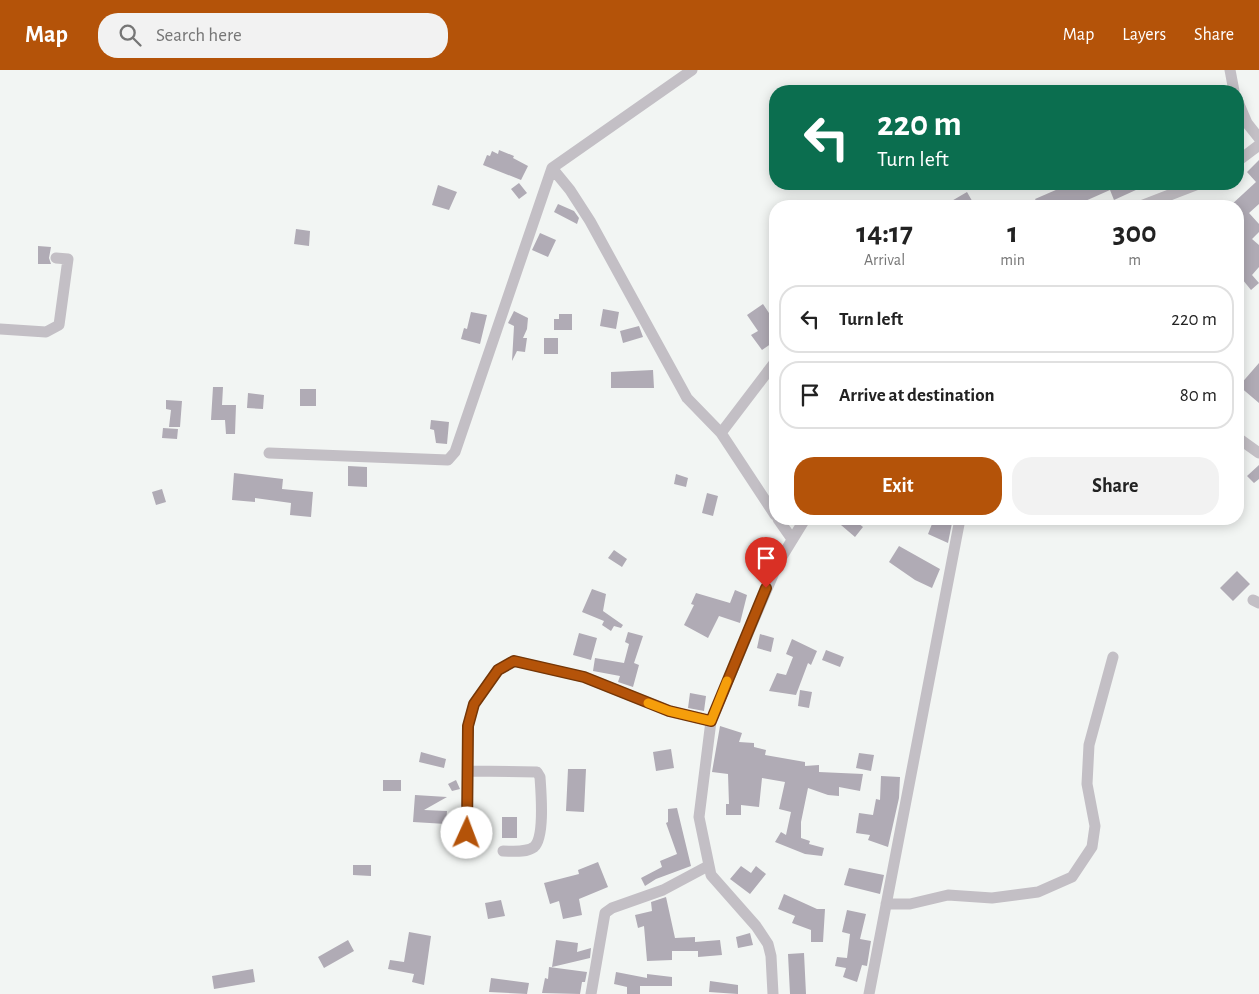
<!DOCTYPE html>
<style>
body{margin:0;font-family:"Alegreya Sans",sans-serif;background:#f2f2f2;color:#222;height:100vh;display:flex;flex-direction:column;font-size:19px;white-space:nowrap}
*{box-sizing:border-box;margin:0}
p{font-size:16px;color:#767676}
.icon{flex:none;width:28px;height:28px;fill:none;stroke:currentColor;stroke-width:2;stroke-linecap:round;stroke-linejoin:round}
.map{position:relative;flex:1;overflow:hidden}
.details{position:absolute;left:769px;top:130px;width:475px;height:325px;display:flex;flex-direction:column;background:#fff;border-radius:20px;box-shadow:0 2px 12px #0003}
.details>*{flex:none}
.banner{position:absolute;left:769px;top:15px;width:475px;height:105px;border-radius:20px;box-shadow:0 2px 12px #0003;background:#0b6e4f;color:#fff;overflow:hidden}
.pin{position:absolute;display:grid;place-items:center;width:42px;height:42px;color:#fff;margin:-51px -21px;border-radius:50% 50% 50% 0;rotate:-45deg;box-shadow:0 0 5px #0007}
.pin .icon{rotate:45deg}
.me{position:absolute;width:55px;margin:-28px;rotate:2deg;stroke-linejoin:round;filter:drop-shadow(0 0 4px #0008)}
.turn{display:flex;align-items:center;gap:18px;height:105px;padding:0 25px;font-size:22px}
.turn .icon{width:65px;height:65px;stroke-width:2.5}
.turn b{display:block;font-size:35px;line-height:42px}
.eta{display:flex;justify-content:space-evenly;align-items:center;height:85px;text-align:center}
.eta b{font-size:30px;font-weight:600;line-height:35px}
.action{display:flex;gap:10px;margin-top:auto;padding:10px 25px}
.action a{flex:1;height:58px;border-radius:20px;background:#b45309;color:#fff;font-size:20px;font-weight:600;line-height:58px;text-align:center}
.action a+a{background:#f2f2f2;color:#222}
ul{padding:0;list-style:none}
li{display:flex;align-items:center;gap:15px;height:68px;margin:0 10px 8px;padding:0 15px;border:2px solid #e0e0e0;border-radius:20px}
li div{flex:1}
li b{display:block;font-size:19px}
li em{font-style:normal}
header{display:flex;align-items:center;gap:30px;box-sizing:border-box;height:70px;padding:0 25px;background:#b45309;color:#fff}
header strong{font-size:24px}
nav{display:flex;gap:28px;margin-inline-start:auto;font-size:18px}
.search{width:350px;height:45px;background:#f2f2f2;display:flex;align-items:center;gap:12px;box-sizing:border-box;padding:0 18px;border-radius:20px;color:#767676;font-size:19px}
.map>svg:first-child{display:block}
.building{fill:#b0abb5}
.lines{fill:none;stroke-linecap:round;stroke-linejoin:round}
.minor{stroke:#c3bfc5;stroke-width:11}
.route-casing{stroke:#753606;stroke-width:12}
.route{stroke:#b45309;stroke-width:9}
.slow{stroke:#f59e0b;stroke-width:9}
</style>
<header>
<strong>Map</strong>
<div class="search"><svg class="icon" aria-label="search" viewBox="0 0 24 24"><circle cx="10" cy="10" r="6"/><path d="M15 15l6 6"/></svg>Search here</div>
<nav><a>Map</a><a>Layers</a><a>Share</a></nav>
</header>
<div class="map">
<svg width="1259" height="924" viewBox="0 0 1259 924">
<rect width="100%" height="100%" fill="#f2f5f3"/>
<!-- building -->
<path class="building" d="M499,80L514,86L513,88L528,96L521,110L483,95L487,85L490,86L492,81L498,84Z
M1259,90V134L1249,143L1259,154V162L1252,169L1259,175V197L1252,205L1259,213L1251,220L1238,204V136H1230L1256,112L1247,102Z
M519,113L527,123L519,129L511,119Z
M1076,114H1149L1114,130L1110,120L1074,136H1039L1035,129L1065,116L1066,118Z
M438,115L457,122L449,140L432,135Z
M967,122L975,136H943Z
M558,134L574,141L579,148L577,154L554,142Z
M296,159L310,161L309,176L294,174Z
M540,163L556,170L548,187L532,180Z
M38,176L51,177L49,188L51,194H38Z
M763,234L775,252V271L762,280L751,265L758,261L747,245Z
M603,239L619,242L616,259L600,256Z
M514,241L528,248L527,259L523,268H527L525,282L517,281L512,291L514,256L508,253Z
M471,242L487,245L480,274L461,269L464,258L467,259Z
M559,244H572V260H554V249H559Z
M639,256L643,267L623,273L620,261Z
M544,268H558V284H544Z
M1259,293V333L1239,316Z
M653,300L654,318H611V302Z
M213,317H223L222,335H236L235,364H226L225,350H211Z
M300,319H316V336H300Z
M248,323L264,325L263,339L247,338Z
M166,330L182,331L180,357H169L171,340L166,339Z
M431,350L449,352L447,374L436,373L434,360L430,359Z
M163,358L178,359L177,369L162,368Z
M1259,395V409L1254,413L1247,406Z
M348,396L367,397V417L348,416Z
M234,403L283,409L282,419L313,422L311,447L290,445L291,433L255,428V432L232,430Z
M676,404L688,408L686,417L674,414Z
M162,419L166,432L156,435L152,422Z
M707,423L718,426L713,446L702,443Z
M834,449H853L863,457L855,467Z
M934,449H943L952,453L948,473L928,464Z
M899,476L940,499L932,518L915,510L889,492Z
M614,480L627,489L622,497L608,488Z
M1237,501L1250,514L1233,531L1220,518Z
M592,519L606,524L603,541L623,555L621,558L614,556L611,561L602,555L604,551L582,542Z
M735,520L747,525L740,553L719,546L708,568L684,555L694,535L691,534L696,523L730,533Z
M628,562L643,566L634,593L639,595L633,617L618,612L620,606L593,601L595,588L624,593L629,574L625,572Z
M579,563L597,568L591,590L573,585Z
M760,564L774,568L771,582L757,578Z
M792,569L817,581L811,595L808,593L796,625L769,621L777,603L786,605L793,587L786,584Z
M826,580L844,587L840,597L822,590Z
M800,620L812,622L809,638L798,636Z
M690,623L706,626L704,641L688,638Z
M720,656L742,663L739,672L754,673V677L766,680L765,685L805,692V696L819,695V702L863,704L860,721L839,717V726L828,725L808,718L801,752V768L810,771L809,774L824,778L822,786L805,784L775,772L781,762L786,765L791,742L779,739L785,712L762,708L759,737L741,735V745H726V734H729L728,704L712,702Z
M671,679L674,698L656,701L653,682Z
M421,682L446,689L444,698L419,692Z
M859,683L874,685L871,701L856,698Z
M568,699H586L584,742L566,741Z
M881,706L900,707L899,728L888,777L868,770L870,765L856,763L859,743L873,745L876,729L880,730Z
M383,710H401V721H383Z
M456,710L460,719L452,721L448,714Z
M415,725L447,727L424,740L447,741L446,754L413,752Z
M677,738L691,796L656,809L645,816L641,808L662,797L660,791L677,784L666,753L668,752V739Z
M502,747H517V768H502Z
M598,792L608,817L579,829L582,845L563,849L559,831L550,834L544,813L579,804L578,800Z
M353,795H371V806L353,805Z
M741,796L751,803L756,796L766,804L750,824L730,809Z
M849,798L884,805L880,824L844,815Z
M784,824L817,839H825L823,872H811V860L792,853L795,846L778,839Z
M666,827L675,868L695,867V872L720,870L722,885L698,887V881H672V890L647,891L644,856L638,858L635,845L652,841L651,832Z
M501,830L505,846L488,849L485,833Z
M847,840L866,844L860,869L871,871L867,896L862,895L857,912L843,907L846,898L835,896L837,887L847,888L850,864L842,862Z
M409,862L431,866L424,915L412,912L414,904L388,899L390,890L404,892Z
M750,863L753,875L738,878L736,867Z
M348,870L354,881L324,898L318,887Z
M556,870L578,873L577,882L591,878L590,888L552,897Z
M804,883L806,924H790L788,884Z
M549,897L587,902L585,912H582L580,924L542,923L545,908L548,909Z
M253,899L255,912L214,919L212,906Z
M616,902L647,908V904L672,907V916H640V924H627V917L614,914Z
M491,908L529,913L527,924L489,922Z
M710,911L738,915V924L709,922Z"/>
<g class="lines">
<!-- minor -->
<path class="minor" d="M1230,0L1234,21
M1238,32L1247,53L1259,68
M1238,91L1259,75
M552,98L570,120L590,151L687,328L721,363L775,445
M1141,136L1198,114
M0,259L46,262L59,255L68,189L56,188
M721,363L775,292
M1238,368L1259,383
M269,383L448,390L455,382L552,98L692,0
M778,449L792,469
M1253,530L1259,533
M469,701L537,702L540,707C541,722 545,767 534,777C526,783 512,781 503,781
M467,763L468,656L474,634L498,600L514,591L584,607L669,641L711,651
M886,834H910L948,825L992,828L1038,822L1072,807L1092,777L1095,756L1087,714L1089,675L1113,587
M591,924L605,843L612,838L663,820L708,796
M773,924L771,886L768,874L756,856L711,805L699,747L711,651L778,493L805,449
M869,924L960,449"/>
</g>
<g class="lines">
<!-- route casing -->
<g class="route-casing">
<path id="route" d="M467,763L468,656L474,634L498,600L514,591L584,607L669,641L711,651L766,518"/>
</g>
<!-- route -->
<use href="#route" class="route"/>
<!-- slow -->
<path class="slow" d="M648,633L669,641L711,651L727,611"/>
</g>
</svg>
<div class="pin" style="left:766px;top:518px;background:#d93025"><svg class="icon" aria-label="arrive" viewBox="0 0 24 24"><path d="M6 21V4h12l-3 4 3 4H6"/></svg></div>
<svg class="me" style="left:467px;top:763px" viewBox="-20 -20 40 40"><circle r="19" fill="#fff"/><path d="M0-13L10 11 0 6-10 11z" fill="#b45309"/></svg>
<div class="banner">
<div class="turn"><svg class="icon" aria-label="left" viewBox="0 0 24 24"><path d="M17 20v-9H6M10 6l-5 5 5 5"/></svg><div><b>220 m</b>Turn left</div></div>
</div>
<section class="details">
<div class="eta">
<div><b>14:17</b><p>Arrival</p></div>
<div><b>1</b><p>min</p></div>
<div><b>300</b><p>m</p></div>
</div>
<ul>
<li><svg class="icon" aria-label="left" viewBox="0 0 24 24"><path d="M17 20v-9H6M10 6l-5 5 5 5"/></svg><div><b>Turn left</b></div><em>220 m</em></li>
<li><svg class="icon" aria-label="arrive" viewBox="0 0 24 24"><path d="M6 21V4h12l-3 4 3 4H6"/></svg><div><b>Arrive at destination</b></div><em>80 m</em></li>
</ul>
<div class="action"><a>Exit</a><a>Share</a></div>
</section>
</div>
